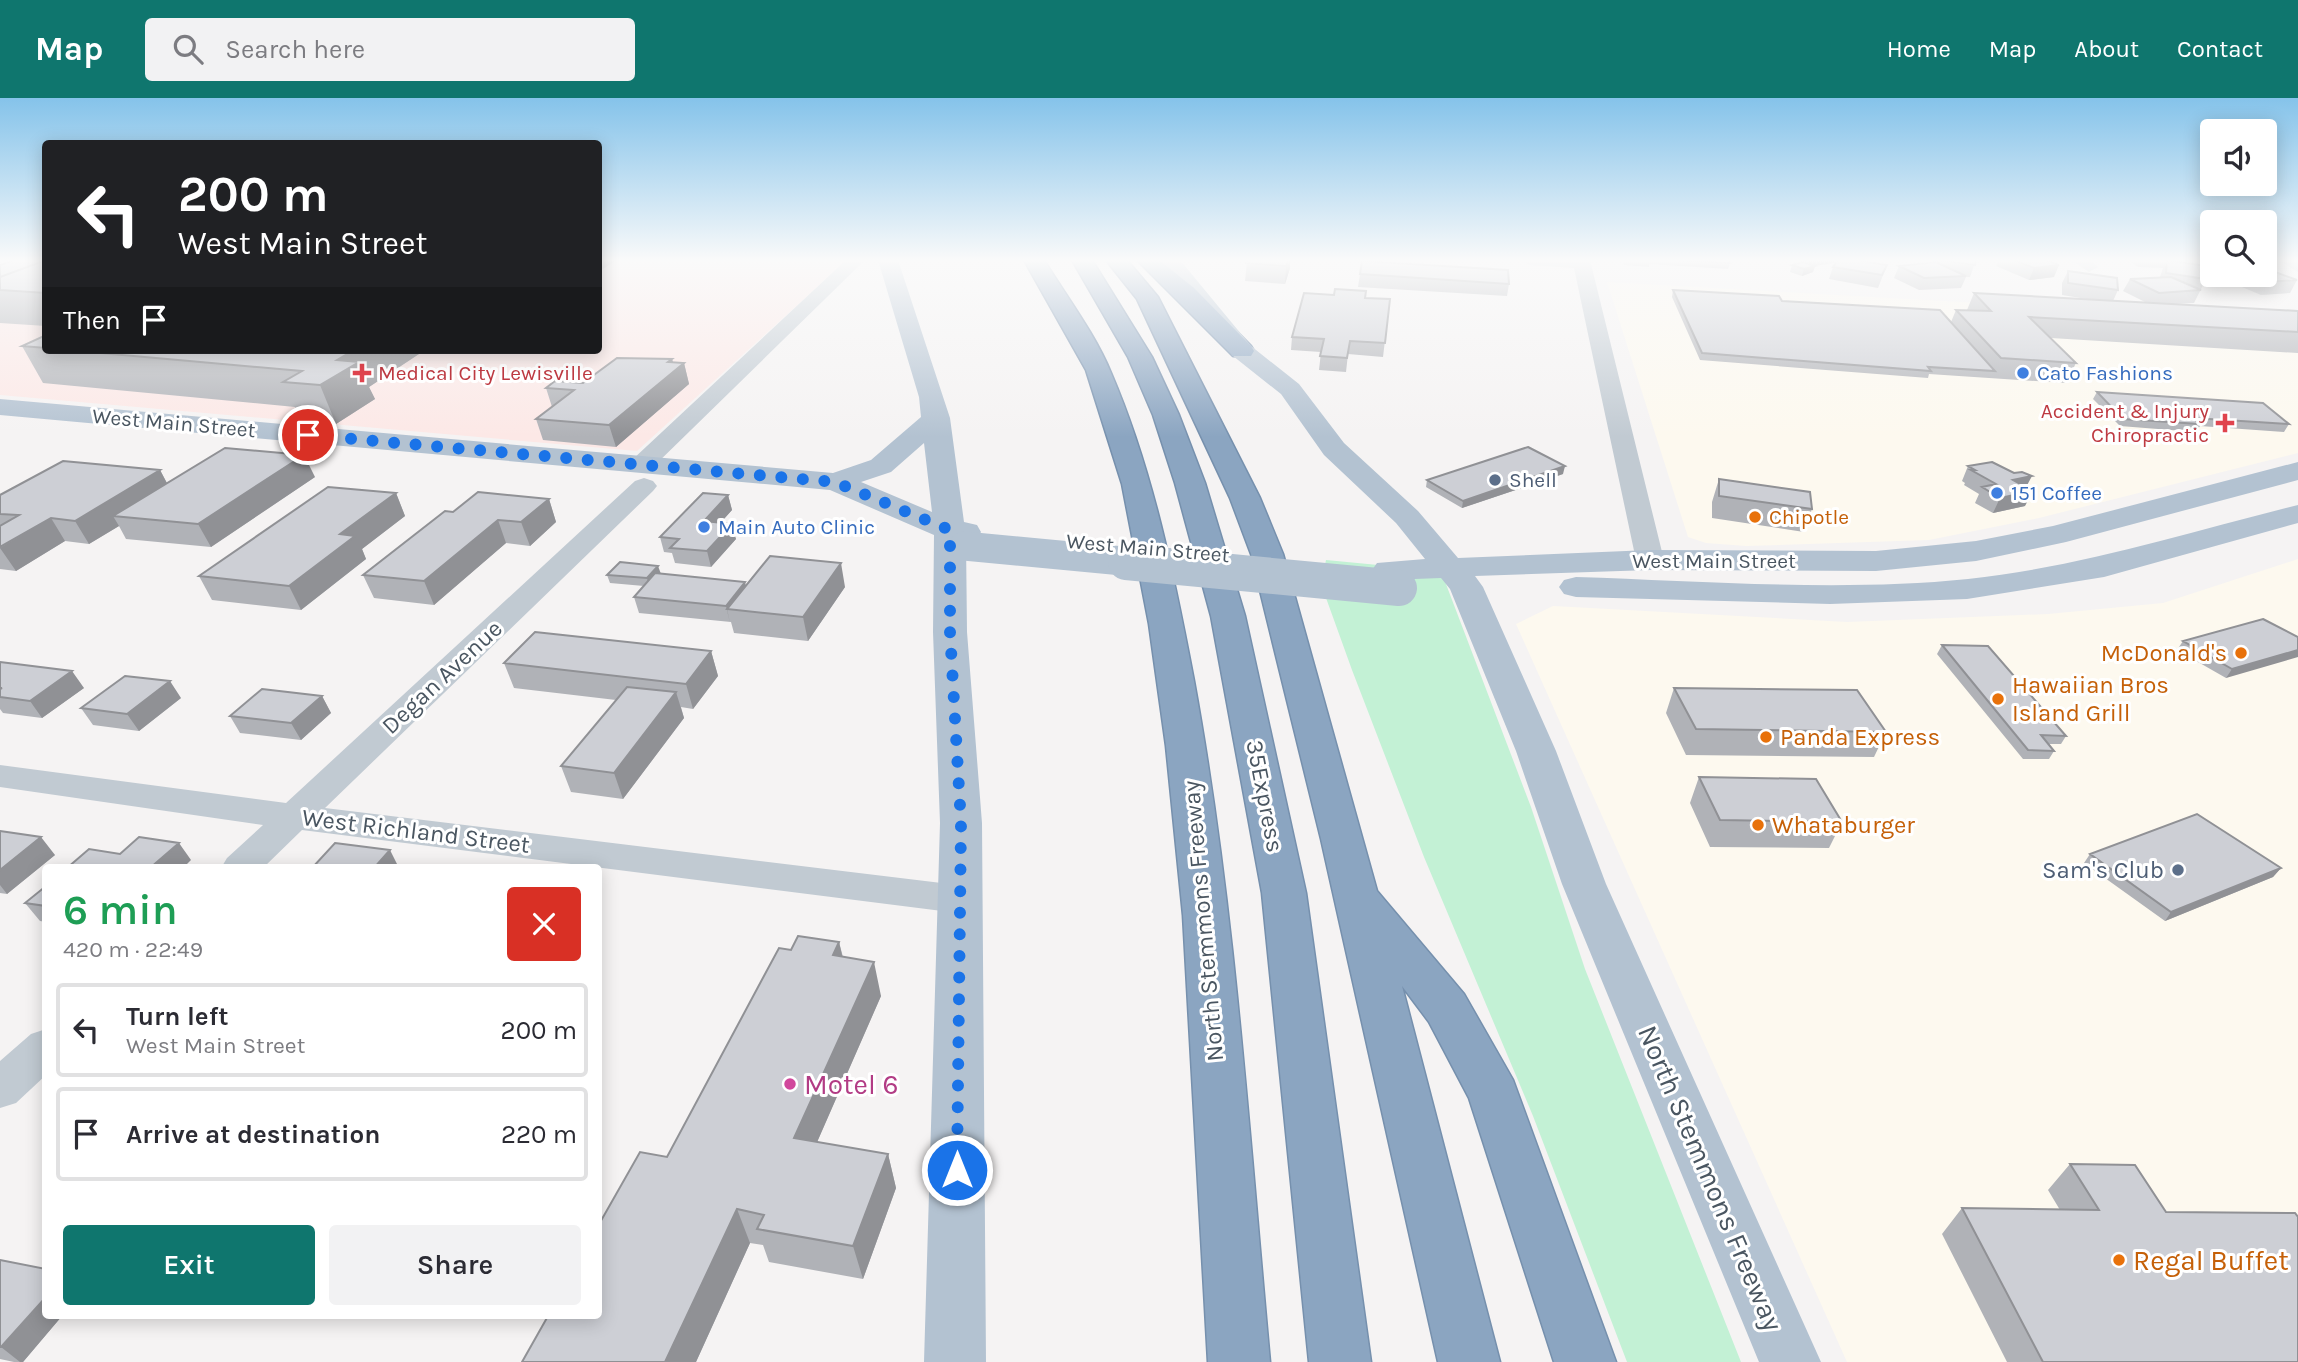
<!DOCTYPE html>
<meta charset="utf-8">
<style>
body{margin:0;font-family:Karla,sans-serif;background:#f2f2f3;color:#2b2b33;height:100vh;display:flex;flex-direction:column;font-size:26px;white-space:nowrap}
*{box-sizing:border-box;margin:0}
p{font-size:23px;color:#7c7c81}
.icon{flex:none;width:38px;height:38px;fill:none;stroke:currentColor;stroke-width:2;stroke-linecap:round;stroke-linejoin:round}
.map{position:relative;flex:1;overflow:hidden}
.side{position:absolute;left:42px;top:766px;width:560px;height:455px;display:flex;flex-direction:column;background:#fff;border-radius:7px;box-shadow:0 4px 18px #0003}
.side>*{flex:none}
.hud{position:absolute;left:42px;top:42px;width:560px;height:214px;border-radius:7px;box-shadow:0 4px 18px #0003;background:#202124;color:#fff;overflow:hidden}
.fabs{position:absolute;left:2200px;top:21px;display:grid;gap:14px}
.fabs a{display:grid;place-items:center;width:77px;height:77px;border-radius:7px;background:#fff;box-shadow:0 4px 18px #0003;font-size:35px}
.pin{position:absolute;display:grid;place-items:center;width:60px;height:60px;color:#fff;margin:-30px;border:4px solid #fff;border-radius:50%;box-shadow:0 2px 7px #0007}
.me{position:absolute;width:77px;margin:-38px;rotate:0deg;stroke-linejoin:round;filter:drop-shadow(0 0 5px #0008)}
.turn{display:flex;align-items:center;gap:24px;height:147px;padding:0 21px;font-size:32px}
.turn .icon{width:91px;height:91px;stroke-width:2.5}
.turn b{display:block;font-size:49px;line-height:60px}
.then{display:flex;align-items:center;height:66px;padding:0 21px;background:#0003;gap:14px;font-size:26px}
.round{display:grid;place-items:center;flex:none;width:74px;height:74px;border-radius:7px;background:#f2f2f3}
.overview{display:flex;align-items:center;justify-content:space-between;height:119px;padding:0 21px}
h1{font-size:42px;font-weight:600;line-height:52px;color:#1e9e55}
.button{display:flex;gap:14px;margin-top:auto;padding:14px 21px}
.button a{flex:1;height:80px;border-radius:7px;background:#0f766e;color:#fff;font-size:28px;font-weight:600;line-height:80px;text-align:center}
.button a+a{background:#f2f2f3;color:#2b2b33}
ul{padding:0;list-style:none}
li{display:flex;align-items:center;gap:21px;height:94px;margin:0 14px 10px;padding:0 7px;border:4px solid #e1e1e2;border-radius:7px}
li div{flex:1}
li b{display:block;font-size:26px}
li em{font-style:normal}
header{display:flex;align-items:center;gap:42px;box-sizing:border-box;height:98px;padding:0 35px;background:#0f766e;color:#fff}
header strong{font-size:33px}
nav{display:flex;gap:38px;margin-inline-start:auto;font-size:24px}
.search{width:490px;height:63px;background:#f2f2f3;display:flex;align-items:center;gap:18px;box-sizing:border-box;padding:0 24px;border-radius:7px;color:#7c7c81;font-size:26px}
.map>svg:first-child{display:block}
.commercial{fill:#fdf9ef}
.medical{fill:#fce8e6}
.green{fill:#c3f1d5}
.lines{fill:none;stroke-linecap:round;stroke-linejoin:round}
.highway-casing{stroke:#7690ad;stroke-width:3}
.minor{fill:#c1cad2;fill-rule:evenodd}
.major{fill:#b3c2d1;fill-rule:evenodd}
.highway{fill:#8ba5c1;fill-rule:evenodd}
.major-bridge-far1{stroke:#b3c2d1;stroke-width:29}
.major-bridge{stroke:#b3c2d1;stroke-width:36}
.wall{fill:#b0b2b7}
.shaded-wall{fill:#909195}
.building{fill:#cdcfd5;stroke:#909195;stroke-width:2}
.route{stroke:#1a73e8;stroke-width:12;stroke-dasharray:0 21.6}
.health-dot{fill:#e0444e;stroke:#fff;stroke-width:2.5}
.shop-dot{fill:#3f7fe0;stroke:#fff;stroke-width:2.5}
.service-dot{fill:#5c6f8a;stroke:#fff;stroke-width:2.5}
.food-dot{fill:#e8710a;stroke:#fff;stroke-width:2.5}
.hotel-dot{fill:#d1479c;stroke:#fff;stroke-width:2.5}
.labels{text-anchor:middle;stroke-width:6;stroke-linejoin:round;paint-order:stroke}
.far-health-label{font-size:21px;fill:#be3a42;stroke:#fff;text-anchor:start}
.far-shop-label{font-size:21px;fill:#366cbe;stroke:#fff;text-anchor:start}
.far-street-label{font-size:21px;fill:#4a5661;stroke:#fff}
.far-service-label{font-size:21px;fill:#4e5e75;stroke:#fff;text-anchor:start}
.far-food-label{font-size:21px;fill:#c56008;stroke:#fff;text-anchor:start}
.food-label{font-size:24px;fill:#c56008;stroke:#fff;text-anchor:start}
.street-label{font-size:24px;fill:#4a5661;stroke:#fff}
.service-label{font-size:24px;fill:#4e5e75;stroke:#fff;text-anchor:end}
.near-hotel-label{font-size:28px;fill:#b23c85;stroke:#fff;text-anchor:start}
.near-street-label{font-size:28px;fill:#4a5661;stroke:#fff}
.near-food-label{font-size:28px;fill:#c56008;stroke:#fff;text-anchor:start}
</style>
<header>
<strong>Map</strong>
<div class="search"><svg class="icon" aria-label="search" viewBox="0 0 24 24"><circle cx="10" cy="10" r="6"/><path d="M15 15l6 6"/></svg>Search here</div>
<nav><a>Home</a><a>Map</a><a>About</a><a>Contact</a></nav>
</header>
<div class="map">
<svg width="2298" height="1264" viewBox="0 0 2298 1264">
<rect width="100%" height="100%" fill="#f5f3f3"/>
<!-- commercial -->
<path class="commercial" d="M1607,184L2298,223V355L2039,420L1929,442L1746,448L1706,445L1688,439Z
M2298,461V1264H1847L1516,526L1553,508L1847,524L2048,516L2163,505Z"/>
<!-- medical -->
<path class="medical" d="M45,162L46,252H598L599,162H847L637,353L0,297V177Z"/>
<!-- green -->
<path class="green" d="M1326,462L1441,473L1531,709L1585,871L1741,1264H1627L1533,1018L1424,759L1352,572L1321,486Z"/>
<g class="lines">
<!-- highway casing -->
<g class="highway-casing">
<path id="highway" d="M1024,162H1044C1066,198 1095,236 1111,275C1153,373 1174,478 1194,583C1235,808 1249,1037 1270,1264H1208L1183,817L1166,648L1149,526L1122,386L1086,272Z
M1072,162H1092L1152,259L1179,317L1205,385L1245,518L1306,795L1371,1264H1309L1262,795L1211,518L1175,385L1153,317L1128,259Z
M1106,162H1127L1158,199L1260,400L1283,456L1377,793L1464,896L1513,982L1616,1264H1554L1469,1000L1429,924L1402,888L1500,1264H1438L1321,741L1251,456L1230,400L1137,201Z
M1137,162H1159L1194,190L1251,248L1254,253L1251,258H1233Z"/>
</g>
<!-- minor -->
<path class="minor" d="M846,162H865L650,372H632L629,367L632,362Z
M1520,162H1590L1664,462L1660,468H1640L1636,462L1574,170L1529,167Z
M2071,162H2091L2098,169L2089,174Z
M2278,162H2298V174Z
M644,380L653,383L657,388L653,393L325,710L958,787L972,791L977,801L972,811L958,815L302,732L263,770H221L227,760L263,727L0,689V667L286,705L635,383Z
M46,931V977L16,1005L0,1010V963L31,936Z"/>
<!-- major -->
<path class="major" d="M878,162H898L950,320L964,424L977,427L981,434L977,441L966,443L967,534L982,725L986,1264H924L940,725L933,534L934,437L830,392L0,317V301L833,375L871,362L921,319L919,299ZM924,345L932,414L861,384L891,374Z
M1159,162H1180L1251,248L1299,286L1344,345L1418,413L1458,460L1650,452L1876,453L1976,443L2053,428L2298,364V382L2066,444L1976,463L1876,473L1650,472L1475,478L1483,489L1556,653L1606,786L1821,1264H1759L1562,786L1516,653L1450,491L1441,480L1388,482L1377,479L1372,472L1377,465L1425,461L1396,425L1324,357L1281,296L1233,258Z
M2298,407V425L2104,479L1967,501L1830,506L1576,499L1564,496L1559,489L1564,482L1576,479C1703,483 1841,494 1968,481C2081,469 2188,434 2298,407Z"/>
<!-- highway -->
<use href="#highway" class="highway"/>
<!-- major-bridge-far1 -->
<path class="major-bridge-far1" d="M964,448L1144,465"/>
<!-- major-bridge -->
<path class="major-bridge" d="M1126,464L1399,490"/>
</g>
<!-- wall -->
<path class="wall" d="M46,162V228L0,225V167Z
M1212,162H1290V170L1285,186L1245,183L1247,164Z
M1622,162H1728L1730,165L1728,171L1649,166V169L1624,167Z
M1792,162H1835L1834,165L1814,168H1815L1813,174L1802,178L1790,174L1792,167L1799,165Z
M1932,162H1976L1970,179H1966L1961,190L1919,192L1894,180L1899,168L1931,165Z
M1999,162H2046L2054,179L2029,182L1996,168Z
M2128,162H2184L2182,165L2206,181L2194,205L2174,206L2298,213V255L2051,240L2076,265L2066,285L1929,276L1928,280L1700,262L1672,199L1673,192L1782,203L1951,224L1956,212H1967L1974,195L2093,202L2062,197V185L2068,173L2118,192L2113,203L2147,205L2123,193L2130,181L2160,179L2163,170L2138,169Z
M2202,162H2212V169Z
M2264,162L2269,163L2266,170L2297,182L2290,195L2261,197L2213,177H2264Z
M1887,167L1878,190L1829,181L1833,169Z
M1360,176L1509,186L1507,198L1358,189Z
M1365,200L1390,201L1383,259L1348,256L1346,274L1319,272L1321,254L1291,252L1292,239Z
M46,237V252H425L369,289L375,301L336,326L301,322L295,309L43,285L22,248Z
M672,261L673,264L684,265L689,286L616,349L543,342L536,321L552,309L546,290L583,285Z
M2097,294L2289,326L2284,334L2200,328L2196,334L2120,328L2093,301Z
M1968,368L2026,389L2025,408L1993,415L1975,405L1979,396L1964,387L1965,385L1962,383Z
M160,372L167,385L315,379L211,449L126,441L119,428L89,446L65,443L16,473L0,471V397Z
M1563,376L1462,410L1426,389L1427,382Z
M1719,381L1812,411L1804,434L1712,420V404Z
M396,395L405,418L362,451L366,461L301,512L212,502L199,478Z
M728,397L732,412L720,425L736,441L711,469L675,465L672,455L664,454L660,439Z
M549,401L556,424L530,448L506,445L434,507L374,500L363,477L453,414Z
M661,476L746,487L845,489L808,543L734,535L731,524L639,515L634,499L644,488L610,485L607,477Z
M2298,539L2226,580L2177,552L2183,543Z
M1942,547L2066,638L2061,646H2049L2054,653L2049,661H2023L1937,556Z
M711,553L718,578L693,611L681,609L684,620L623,701L571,694L561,668L616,602L514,590L504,565Z
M0,564L84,590L42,620L3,615L0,611Z
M1674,590L1886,634L1874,659L1686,657L1666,615Z
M322,598L331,615L301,642L240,635L230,618Z
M181,600L139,633L93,627L81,610Z
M1699,679L1842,724L1829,750L1710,749L1690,705Z
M0,733L55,757L7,796L0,795Z
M2090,756L2281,770L2273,779L2165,823L2084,765Z
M46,788V824L40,823L25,805Z
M839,844L843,859L881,898L817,1044L888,1056L896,1090L863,1181L769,1164L763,1147L750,1145L696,1264H522L667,1059L791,852Z
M2070,1066L2166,1114L2298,1264H2007L1942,1136L1962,1110L2060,1112L2048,1092Z
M0,1162L46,1218H62L23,1264H14L0,1261Z"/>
<!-- shaded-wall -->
<path class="shaded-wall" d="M598,162H617L598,174Z
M1288,162H1290V170L1285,186L1286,168Z
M1809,162H1835L1834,165L1807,169Z
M2059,167L2054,179L2029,182L2034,170Z
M1815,168L1813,174L1802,178L1804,171Z
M354,252H425L369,289L375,301L336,326L320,287L337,262Z
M672,261L675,273L684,265L689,286L616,349L609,327Z
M304,357L315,379L211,449L198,426Z
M1565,368L1563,376L1462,410L1463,403Z
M160,372L172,395L113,418L119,428L89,446L75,423Z
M2032,378L2024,393L2013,382Z
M2033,393L2025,408L1993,415L2000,400Z
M396,395L405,418L362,451L366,461L301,512L289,488L340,436Z
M728,397L732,412L708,439L704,423Z
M549,401L556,424L530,448L521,424Z
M51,420L65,443L16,473L0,450Z
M498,422L506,445L434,507L424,483Z
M732,426L736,441L711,469L707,453Z
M841,465L845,489L808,543L803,519Z
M658,468L661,476L649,489L647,480Z
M745,484L749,500L727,511L730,525L726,508Z
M2298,552V559L2226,580L2232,571Z
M711,553L718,578L693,611L686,586Z
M72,573L84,590L42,620L30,603Z
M170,583L181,600L139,633L127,616Z
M676,594L684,620L623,701L614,675Z
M322,598L331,615L301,642L291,625Z
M41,739L55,757L7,796L0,787V772Z
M179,745L191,762L183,770H150Z
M390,752L399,770H374Z
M2281,770L2273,779L2165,823L2171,814Z
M839,844L847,879L833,857Z
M874,864L881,898L804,1074L794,1040Z
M888,1056L896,1090L863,1181L853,1148Z
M737,1111L750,1145L696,1264H665Z
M46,1199V1218H62L23,1264H20L1,1249Z"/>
<!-- building -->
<path class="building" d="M14,162H46L0,179V167Z
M46,162V195L0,192V179Z
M1247,162H1288L1286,168L1246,165Z
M1674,162H1728L1730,165Z
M1838,162H1855L1887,167L1882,177L1833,169Z
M1939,162H1976L1975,167Z
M2014,162H2046L2059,167L2034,170Z
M2167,162L2206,168V181L2166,175Z
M1362,163L1508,172L1509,186L1360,176Z
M1803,164L1815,168L1804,171L1792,167Z
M1936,164L1966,178L1924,180L1899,168Z
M2264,170L2297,182L2268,184L2249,177H2264Z
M2068,173L2117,180L2118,192L2068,185Z
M2171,179L2201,192L2159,195L2130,181Z
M1335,191L1366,193L1365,200L1390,201L1385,245L1350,243L1347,260L1320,258L1324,241L1292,239L1304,195L1334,197Z
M1673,192L1779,198L1782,203L1940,212L1995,273L1928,269L1931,273L1702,255Z
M1974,195L2298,213V234L2029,219L2076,265L2001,260L1956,212L1991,213Z
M46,237V250L22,248Z
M67,252H354L337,262L359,264L320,287L283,284L302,273Z
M617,260L672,261L668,264L684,265L609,327L536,321L574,292L546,290L555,283L583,285Z
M2097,294L2263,305L2289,326L2193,320L2200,326L2123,321Z
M1528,349L1565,368L1463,403L1427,382Z
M225,350L304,357L198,426L113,418Z
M63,363L160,372L75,423L51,420L0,449V428L19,417L0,416V397Z
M1992,364L2014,375L2022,374L2032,378L2013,382L2033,393L2000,400L1982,389L1996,386L1971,372H1975L1968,368Z
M1719,381L1810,394L1812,411L1719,398Z
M328,389L396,395L340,436L355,438L289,488L199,478Z
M478,394L549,401L521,424L498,422L424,483L363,477L445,413L453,414Z
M703,395L728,397L704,423L732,426L707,453L670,450L679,441L660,439Z
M770,458L841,465L803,519L727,511Z
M620,464L658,468L647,480L607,477Z
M655,475L745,484L726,508L634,499Z
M2263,521L2298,539V552L2232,571L2183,543Z
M535,534L711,553L686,586L504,565Z
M1942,547L1988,548L2066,638L2041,637L2054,653L2028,652Z
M0,564L72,573L30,603L0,599V591L2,590H0Z
M125,578L170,583L127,616L81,610Z
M627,589L676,594L614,675L561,668Z
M1674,590L1857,592L1886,634L1696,631Z
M262,591L322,598L291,625L230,618Z
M1699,679L1816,681L1842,724L1720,722Z
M2197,716L2281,770L2171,814L2090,756Z
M0,733L41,739L0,772Z
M139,739L179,745L150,770H67L89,751L120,756Z
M335,745L390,752L374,770H312Z
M46,788V808L25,805Z
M798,838L839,844L833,857L874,864L794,1040L888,1056L853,1148L757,1131L764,1117L737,1111L665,1264H522L548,1218H598V1128L640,1054L667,1059L779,850L791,852Z
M2070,1066L2135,1067L2166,1114L2295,1115L2298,1119V1264H2043L1962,1110L2099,1112Z
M0,1162L46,1171V1199L1,1249H0Z"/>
<!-- sky -->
<linearGradient id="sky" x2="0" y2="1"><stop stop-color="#85c3ea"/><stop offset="0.48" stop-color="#fafafa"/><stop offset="1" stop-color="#fafafa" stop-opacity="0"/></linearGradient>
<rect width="2298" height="339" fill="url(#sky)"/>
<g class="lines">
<!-- route -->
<path class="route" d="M308,337L835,384L950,432V534L961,725L957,1072"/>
</g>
<!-- markers -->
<g class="health-dot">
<path d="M358.5 264.5h7v7h7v7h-7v7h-7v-7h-7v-7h7z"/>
<path d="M2221.5 314.5h7v7h7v7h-7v7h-7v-7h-7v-7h7z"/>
</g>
<g class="shop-dot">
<circle cx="2023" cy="275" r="7"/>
<circle cx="1997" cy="395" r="7"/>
<circle cx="704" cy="429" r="7"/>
</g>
<g class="service-dot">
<circle cx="1495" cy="382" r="7"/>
<circle cx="2178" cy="772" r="7"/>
</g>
<g class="food-dot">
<circle cx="1755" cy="419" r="7"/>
<circle cx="2241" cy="555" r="7"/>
<circle cx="1998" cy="601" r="7"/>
<circle cx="1766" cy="639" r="7"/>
<circle cx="1758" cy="727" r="7"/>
<circle cx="2119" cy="1162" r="7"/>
</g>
<circle class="hotel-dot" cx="790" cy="986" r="7"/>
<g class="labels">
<!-- far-health labels -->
<g class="far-health-label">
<text x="378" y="282">Medical City Lewisville</text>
<text x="2209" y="320" text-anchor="end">Accident &amp; Injury<tspan x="2209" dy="24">Chiropractic</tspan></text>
</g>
<!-- far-shop labels -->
<g class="far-shop-label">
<text x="2037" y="282">Cato Fashions</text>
<text x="2011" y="402">151 Coffee</text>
<text x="718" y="436">Main Auto Clinic</text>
</g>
<!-- far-street labels -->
<g class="far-street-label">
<text transform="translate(174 325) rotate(5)" y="7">West Main Street</text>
<text transform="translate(1148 450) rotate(5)" y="7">West Main Street</text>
<text x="1714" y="470">West Main Street</text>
</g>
<!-- far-service labels -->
<g class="far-service-label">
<text x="1509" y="389">Shell</text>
</g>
<!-- far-food labels -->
<g class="far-food-label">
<text x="1769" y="426">Chipotle</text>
</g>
<!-- food labels -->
<g class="food-label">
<text x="2227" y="563" text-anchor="end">McDonald's</text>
<text x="2012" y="595">Hawaiian Bros<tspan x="2012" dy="28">Island Grill</tspan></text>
<text x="1780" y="647">Panda Express</text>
<text x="1772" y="735">Whataburger</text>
</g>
<!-- street labels -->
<g class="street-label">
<text transform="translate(442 579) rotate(-43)" y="8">Degan Avenue</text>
<text transform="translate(1265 698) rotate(79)" y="8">35Express</text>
<text transform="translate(416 733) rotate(7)" y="8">West Richland Street</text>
<text transform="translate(1203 823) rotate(-95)" y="8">North Stemmons Freeway</text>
</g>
<!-- service labels -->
<g class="service-label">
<text x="2164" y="780">Sam's Club</text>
</g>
<!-- near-hotel labels -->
<g class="near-hotel-label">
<text x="804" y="996">Motel 6</text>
</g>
<!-- near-street labels -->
<g class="near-street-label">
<text transform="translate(1711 1080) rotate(67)" y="10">North Stemmons Freeway</text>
</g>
<!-- near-food labels -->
<g class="near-food-label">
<text x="2133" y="1172">Regal Buffet</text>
</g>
</g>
</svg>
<div class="fabs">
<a><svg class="icon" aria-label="sound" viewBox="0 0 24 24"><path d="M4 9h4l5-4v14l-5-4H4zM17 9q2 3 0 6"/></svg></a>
<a><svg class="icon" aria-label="search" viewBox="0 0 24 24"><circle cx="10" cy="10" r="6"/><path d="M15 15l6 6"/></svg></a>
</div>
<div class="pin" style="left:308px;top:337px;background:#d93025"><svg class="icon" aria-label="arrive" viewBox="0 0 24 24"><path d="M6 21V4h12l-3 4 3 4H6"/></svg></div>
<svg class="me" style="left:957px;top:1072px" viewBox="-20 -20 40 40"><circle r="17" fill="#1a73e8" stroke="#fff" stroke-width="3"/><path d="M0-11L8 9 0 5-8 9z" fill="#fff"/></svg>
<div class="hud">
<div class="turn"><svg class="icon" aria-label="left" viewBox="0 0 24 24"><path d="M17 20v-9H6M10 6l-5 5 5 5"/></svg><div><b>200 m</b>West Main Street</div></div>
<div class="then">Then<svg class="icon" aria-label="arrive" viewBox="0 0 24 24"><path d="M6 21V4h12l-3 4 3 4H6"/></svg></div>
</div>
<section class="side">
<div class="overview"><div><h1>6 min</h1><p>420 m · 22:49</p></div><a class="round" style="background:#d93025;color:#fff"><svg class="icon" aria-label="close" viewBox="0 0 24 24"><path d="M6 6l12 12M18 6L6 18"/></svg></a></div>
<ul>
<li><svg class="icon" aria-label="left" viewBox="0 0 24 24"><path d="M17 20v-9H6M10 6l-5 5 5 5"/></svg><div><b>Turn left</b><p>West Main Street</p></div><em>200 m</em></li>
<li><svg class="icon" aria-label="arrive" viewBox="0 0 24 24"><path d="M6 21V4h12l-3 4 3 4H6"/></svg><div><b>Arrive at destination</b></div><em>220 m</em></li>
</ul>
<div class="button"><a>Exit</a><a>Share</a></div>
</section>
</div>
